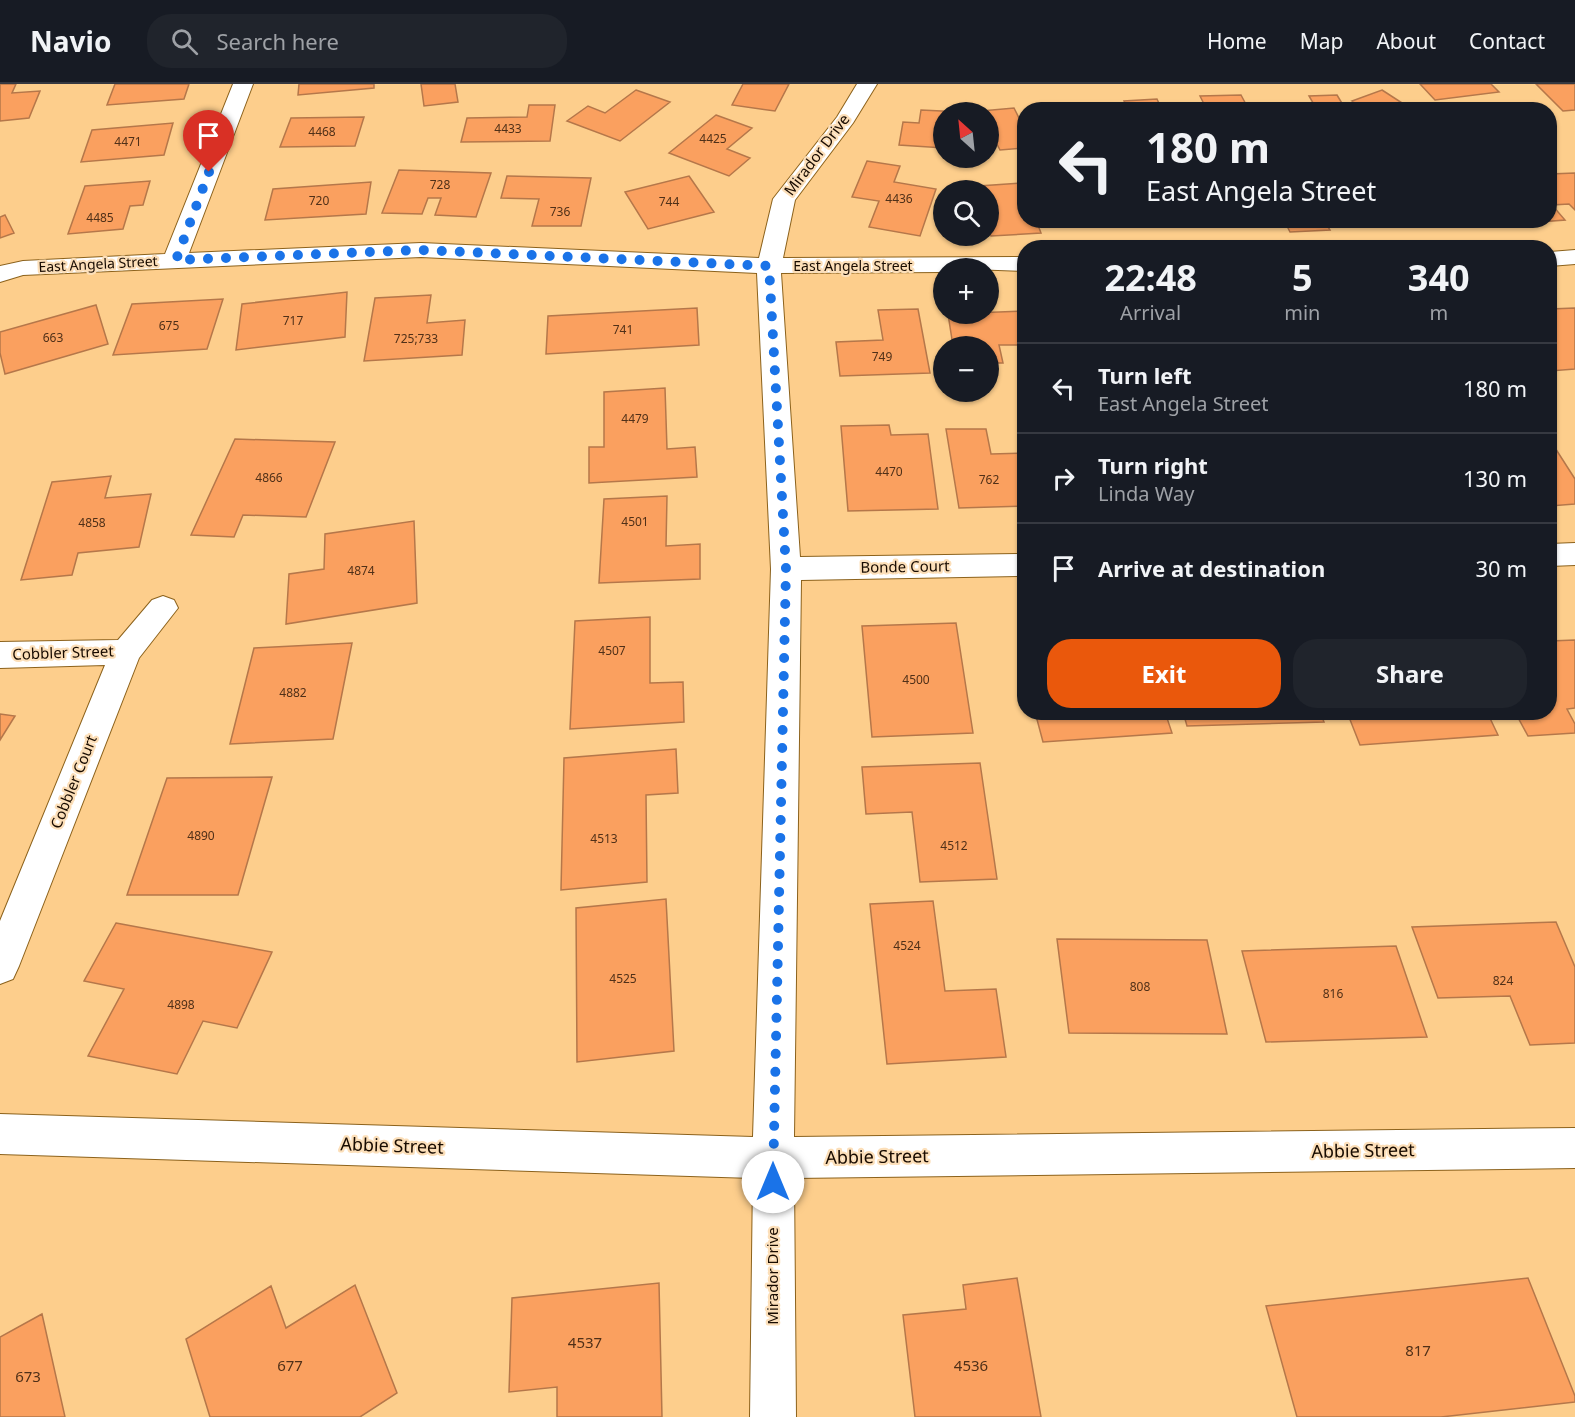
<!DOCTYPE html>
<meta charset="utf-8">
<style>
body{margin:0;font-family:"Noto Sans",sans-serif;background:#20242c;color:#f1f3f6;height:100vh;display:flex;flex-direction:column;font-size:22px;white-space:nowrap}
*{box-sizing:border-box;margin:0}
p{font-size:20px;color:#9ea1a6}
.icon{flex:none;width:33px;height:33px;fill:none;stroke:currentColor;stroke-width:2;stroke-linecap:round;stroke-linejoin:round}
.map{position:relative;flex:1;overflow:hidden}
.side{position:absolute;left:1017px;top:156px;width:540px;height:480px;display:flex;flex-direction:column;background:#171b24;border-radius:24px;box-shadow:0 2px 4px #0004}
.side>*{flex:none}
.hud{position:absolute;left:1017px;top:18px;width:540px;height:126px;border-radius:24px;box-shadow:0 2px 4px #0004;background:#171b24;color:#f1f3f6;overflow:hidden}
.needle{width:39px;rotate:333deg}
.buttons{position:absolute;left:933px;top:18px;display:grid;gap:12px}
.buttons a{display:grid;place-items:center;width:66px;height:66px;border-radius:50%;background:#171b24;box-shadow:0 2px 4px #0004;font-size:30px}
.pin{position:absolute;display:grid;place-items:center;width:51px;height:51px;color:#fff;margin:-62px -26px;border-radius:50% 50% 50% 0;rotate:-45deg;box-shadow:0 0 6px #0007}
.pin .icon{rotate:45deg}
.me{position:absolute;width:66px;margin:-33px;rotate:0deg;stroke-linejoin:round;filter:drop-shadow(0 0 4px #0008)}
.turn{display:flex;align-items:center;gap:21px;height:126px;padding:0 30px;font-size:27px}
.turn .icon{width:78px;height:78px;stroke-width:2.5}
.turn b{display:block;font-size:42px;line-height:51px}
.eta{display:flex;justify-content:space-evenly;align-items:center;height:102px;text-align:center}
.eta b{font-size:36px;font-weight:700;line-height:42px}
.cta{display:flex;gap:12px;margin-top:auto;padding:12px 30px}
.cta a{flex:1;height:69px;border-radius:24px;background:#ea580c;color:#fff;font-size:24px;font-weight:700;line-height:69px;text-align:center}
.cta a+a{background:#20242c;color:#f1f3f6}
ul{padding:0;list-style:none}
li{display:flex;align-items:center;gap:18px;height:90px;padding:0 30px;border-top:2px solid #363941}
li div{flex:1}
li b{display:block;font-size:22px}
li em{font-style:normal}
header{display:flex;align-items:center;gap:36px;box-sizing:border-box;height:84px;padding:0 30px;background:#171b24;border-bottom:2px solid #363941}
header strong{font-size:28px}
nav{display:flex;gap:33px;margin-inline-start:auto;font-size:21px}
.search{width:420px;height:54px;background:#20242c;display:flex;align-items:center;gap:15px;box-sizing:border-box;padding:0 21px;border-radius:24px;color:#9ea1a6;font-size:22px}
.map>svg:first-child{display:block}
.building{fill:#faa05f;stroke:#b5774a;stroke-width:1.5}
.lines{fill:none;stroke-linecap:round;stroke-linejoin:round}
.street-casing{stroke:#8c621c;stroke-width:2}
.street{fill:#fff;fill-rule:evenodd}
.route{stroke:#1a73e8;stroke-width:10;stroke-dasharray:0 18}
.labels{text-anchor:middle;stroke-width:4.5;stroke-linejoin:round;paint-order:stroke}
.number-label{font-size:12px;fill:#503018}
.far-street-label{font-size:14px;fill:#180b00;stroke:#fcdfb9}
.street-label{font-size:15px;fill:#180b00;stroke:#fcdfb9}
.near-number-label{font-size:15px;fill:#503018}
.near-street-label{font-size:18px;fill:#180b00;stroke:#fcdfb9}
</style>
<header>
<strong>Navio</strong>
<div class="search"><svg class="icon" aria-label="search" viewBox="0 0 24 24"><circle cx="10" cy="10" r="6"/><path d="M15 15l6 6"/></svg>Search here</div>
<nav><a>Home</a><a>Map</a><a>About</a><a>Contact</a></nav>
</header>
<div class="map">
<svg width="1575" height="1333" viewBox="0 0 1575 1333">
<rect width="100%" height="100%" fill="#fdce8c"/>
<!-- building -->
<path class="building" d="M0,0H16L12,9L40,7L29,34L0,37Z
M115,0H189L184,15L107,21Z
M299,0H374V4L298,11Z
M421,0H455L458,18L424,22Z
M743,0H789L775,27L732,21Z
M1420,0H1491L1499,8L1435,16Z
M1536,0H1575V26L1563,27Z
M636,6L670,18L620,57L567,37L588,22L605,29Z
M1382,6L1413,26H1365L1352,17Z
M1241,11L1249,26H1207L1200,12Z
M1337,11L1346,26H1293L1316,24L1309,12Z
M1157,15L1162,26H1128L1124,17Z
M529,21H555L550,57L461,58L467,34L527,33Z
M1014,24L1022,40H1024V64L1000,66L988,43V28L981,27Z
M921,26L962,28H944V64L899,61L903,38L919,39Z
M716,31L752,44L727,65L750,74L729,92L669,69Z
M364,33L355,62L280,63L291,34Z
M173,39L164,71L81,78L92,46Z
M867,77L900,82L894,98L936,105L920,152L869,143L879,117L852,113Z
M399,86L491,89L476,133L435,131L441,114H428L422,130L382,129Z
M1575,89V126L1569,120L1552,121L1565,136L1539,138L1550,136V90Z
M507,92L591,94L581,142H532L539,115L501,114Z
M689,92L714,128L648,145L625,108Z
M150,97L143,121L130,122L123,145L68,150L85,102Z
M371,98L366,130L265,136L273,105Z
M1023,99L1024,136H1036L1041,149L991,152L988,145V106H981L979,102Z
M5,131L14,149L0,154V133Z
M1047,136H1129L1131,141L1048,143Z
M1190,136H1227L1230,142L1193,143Z
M1284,136H1324L1330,146L1290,148Z
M1369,136H1421L1424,140L1372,143Z
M1486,136H1523L1525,139L1490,142Z
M347,208L345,253L236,266L242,220Z
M431,211L427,239L465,236L462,271L364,277L375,214Z
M223,215L207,265L113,271L132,220Z
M96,221L108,260L5,290L0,269V248Z
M697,224L699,261L546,270L548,232Z
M1575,224V285L1550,287V225Z
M918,225L930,289L840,292L836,258L883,256L878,226Z
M1024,227V261H999L1003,279H988V262H953L948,230Z
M665,304L667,365L695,363L697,393L589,399V363H604V308Z
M889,341L891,351L928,350L938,425L848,427L841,342Z
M946,345H986L991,370L1024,369V422L959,424Z
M235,355L335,358L306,433L243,431L234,453L191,451Z
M1550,356L1575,395V420L1550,422Z
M111,392L105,414L151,410L139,463L78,469L72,491L21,496L52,398Z
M667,412L666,462L700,460V495L599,499L604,415Z
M414,437L417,519L286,540L289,490L324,485L325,450Z
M650,533V599L683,598L684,638L570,645L575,537Z
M956,539L973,649L872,653L862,542Z
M1575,556V624L1567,625L1575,640V649L1528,652L1515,628H1550V557Z
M352,559L333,655L230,660L254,564Z
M1035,628H1165L1172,649L1043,658Z
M1183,628H1320L1324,638L1187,642Z
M1347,628H1487L1498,651L1360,661Z
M0,630L15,632L0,656Z
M676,665L678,709L646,711L647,798L561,806L564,674Z
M980,679L997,795L920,798L912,728L866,730L862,683Z
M272,693L238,811H127L167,694Z
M666,815L674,967L577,978L576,824Z
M933,817L945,907L996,905L1006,973L887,980L870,820Z
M1556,838L1575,883V959L1530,961L1510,912L1438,914L1412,843Z
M116,839L272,868L237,944L203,937L177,990L88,972L124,905L84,897Z
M1057,855L1207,856L1227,950L1069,949Z
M1396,862L1427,953L1266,958L1242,867Z
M1017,1194L1041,1333H915L903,1231L966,1225L963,1201Z
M1528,1194L1575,1312V1318L1441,1333H1297L1266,1222Z
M659,1199L662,1333H557V1303L509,1308L512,1214Z
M355,1201L397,1309L360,1333H210L186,1255L271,1202L286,1244Z
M42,1230L65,1333H0V1253Z"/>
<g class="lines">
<!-- street casing -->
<g class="street-casing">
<path id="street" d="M233,0H253L189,169L421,159L759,174L773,115L837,33L857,0H877L853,39L795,116L783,174L1024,173V187L944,184V188L781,189L800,473L1024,470V492L801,496L794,1053L1575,1044V1084L794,1094L796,1333H750L753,1094L0,1070V1030L753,1053L771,485L757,189L421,173L23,191L0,198V182L23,177L165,170Z
M1575,166V180L1550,182V168Z
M1575,459V481L1550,482V460Z
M163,512L174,516L178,524L139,574L19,882L13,895L0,900V837L105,581L0,584V558L118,556L152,516Z"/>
</g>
<!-- street -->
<use href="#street" class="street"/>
</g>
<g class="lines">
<!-- route -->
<path class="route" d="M209,88L176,176L421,166L769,182L786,485L773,1098"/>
</g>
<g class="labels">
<!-- number labels -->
<g class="number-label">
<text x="508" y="49">4433</text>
<text x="322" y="52">4468</text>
<text x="713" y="59">4425</text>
<text x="128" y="62">4471</text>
<text x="440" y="105">728</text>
<text x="899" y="119">4436</text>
<text x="319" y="121">720</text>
<text x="669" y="122">744</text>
<text x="560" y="132">736</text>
<text x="100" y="138">4485</text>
<text x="293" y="241">717</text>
<text x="169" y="246">675</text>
<text x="623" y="250">741</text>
<text x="53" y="258">663</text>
<text x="416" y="259">725;733</text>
<text x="882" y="277">749</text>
<text x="635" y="339">4479</text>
<text x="889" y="392">4470</text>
<text x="269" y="398">4866</text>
<text x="989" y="400">762</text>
<text x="635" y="442">4501</text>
<text x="92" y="443">4858</text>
<text x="361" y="491">4874</text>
<text x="612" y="571">4507</text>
<text x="916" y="600">4500</text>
<text x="293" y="613">4882</text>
<text x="201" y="756">4890</text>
<text x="604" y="759">4513</text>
<text x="954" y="766">4512</text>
<text x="907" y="866">4524</text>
<text x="623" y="899">4525</text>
<text x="1503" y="901">824</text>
<text x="1140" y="907">808</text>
<text x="1333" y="914">816</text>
<text x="181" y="925">4898</text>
</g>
<!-- far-street labels -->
<g class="far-street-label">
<text transform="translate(98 180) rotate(-3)" y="5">East Angela Street</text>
<text x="853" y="187">East Angela Street</text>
</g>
<!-- street labels -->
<g class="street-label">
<text transform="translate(817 71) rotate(-53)" y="5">Mirador Drive</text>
<text transform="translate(905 483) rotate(-1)" y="5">Bonde Court</text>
<text transform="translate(63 569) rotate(-2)" y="5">Cobbler Street</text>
<text transform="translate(74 698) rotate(-68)" y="5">Cobbler Court</text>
<text transform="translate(773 1192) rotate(-90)" y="5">Mirador Drive</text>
</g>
<!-- near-number labels -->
<g class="near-number-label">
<text x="585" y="1264">4537</text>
<text x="1418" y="1272">817</text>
<text x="290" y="1287">677</text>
<text x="971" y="1287">4536</text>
<text x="28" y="1298">673</text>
</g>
<!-- near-street labels -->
<g class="near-street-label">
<text transform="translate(392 1062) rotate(2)" y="6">Abbie Street</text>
<text transform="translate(1363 1067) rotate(-1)" y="6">Abbie Street</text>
<text transform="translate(877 1073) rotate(-1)" y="6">Abbie Street</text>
</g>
</g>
</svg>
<div class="buttons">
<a><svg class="needle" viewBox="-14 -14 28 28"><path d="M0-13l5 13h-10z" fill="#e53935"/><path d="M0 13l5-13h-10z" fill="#9ea1a6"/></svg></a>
<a><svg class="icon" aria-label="search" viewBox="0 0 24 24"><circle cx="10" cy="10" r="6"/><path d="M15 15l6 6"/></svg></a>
<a>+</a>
<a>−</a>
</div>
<div class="pin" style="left:209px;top:88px;background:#d93025"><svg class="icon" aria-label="arrive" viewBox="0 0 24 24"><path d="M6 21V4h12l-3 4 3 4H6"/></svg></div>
<svg class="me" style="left:773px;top:1098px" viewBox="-20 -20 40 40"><circle r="19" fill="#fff"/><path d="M0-13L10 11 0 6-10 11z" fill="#1a73e8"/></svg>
<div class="hud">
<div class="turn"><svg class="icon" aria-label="left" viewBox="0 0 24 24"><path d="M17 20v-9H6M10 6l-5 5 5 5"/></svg><div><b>180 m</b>East Angela Street</div></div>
</div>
<section class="side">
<div class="eta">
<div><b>22:48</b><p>Arrival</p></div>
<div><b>5</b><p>min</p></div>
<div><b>340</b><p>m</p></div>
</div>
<ul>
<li><svg class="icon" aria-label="left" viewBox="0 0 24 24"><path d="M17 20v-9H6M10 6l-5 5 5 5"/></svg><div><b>Turn left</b><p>East Angela Street</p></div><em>180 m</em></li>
<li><svg class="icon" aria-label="right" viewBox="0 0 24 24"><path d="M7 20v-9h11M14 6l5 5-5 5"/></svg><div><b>Turn right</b><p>Linda Way</p></div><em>130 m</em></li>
<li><svg class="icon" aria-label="arrive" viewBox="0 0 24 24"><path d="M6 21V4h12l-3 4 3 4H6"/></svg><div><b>Arrive at destination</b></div><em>30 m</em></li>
</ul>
<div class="cta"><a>Exit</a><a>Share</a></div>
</section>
</div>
